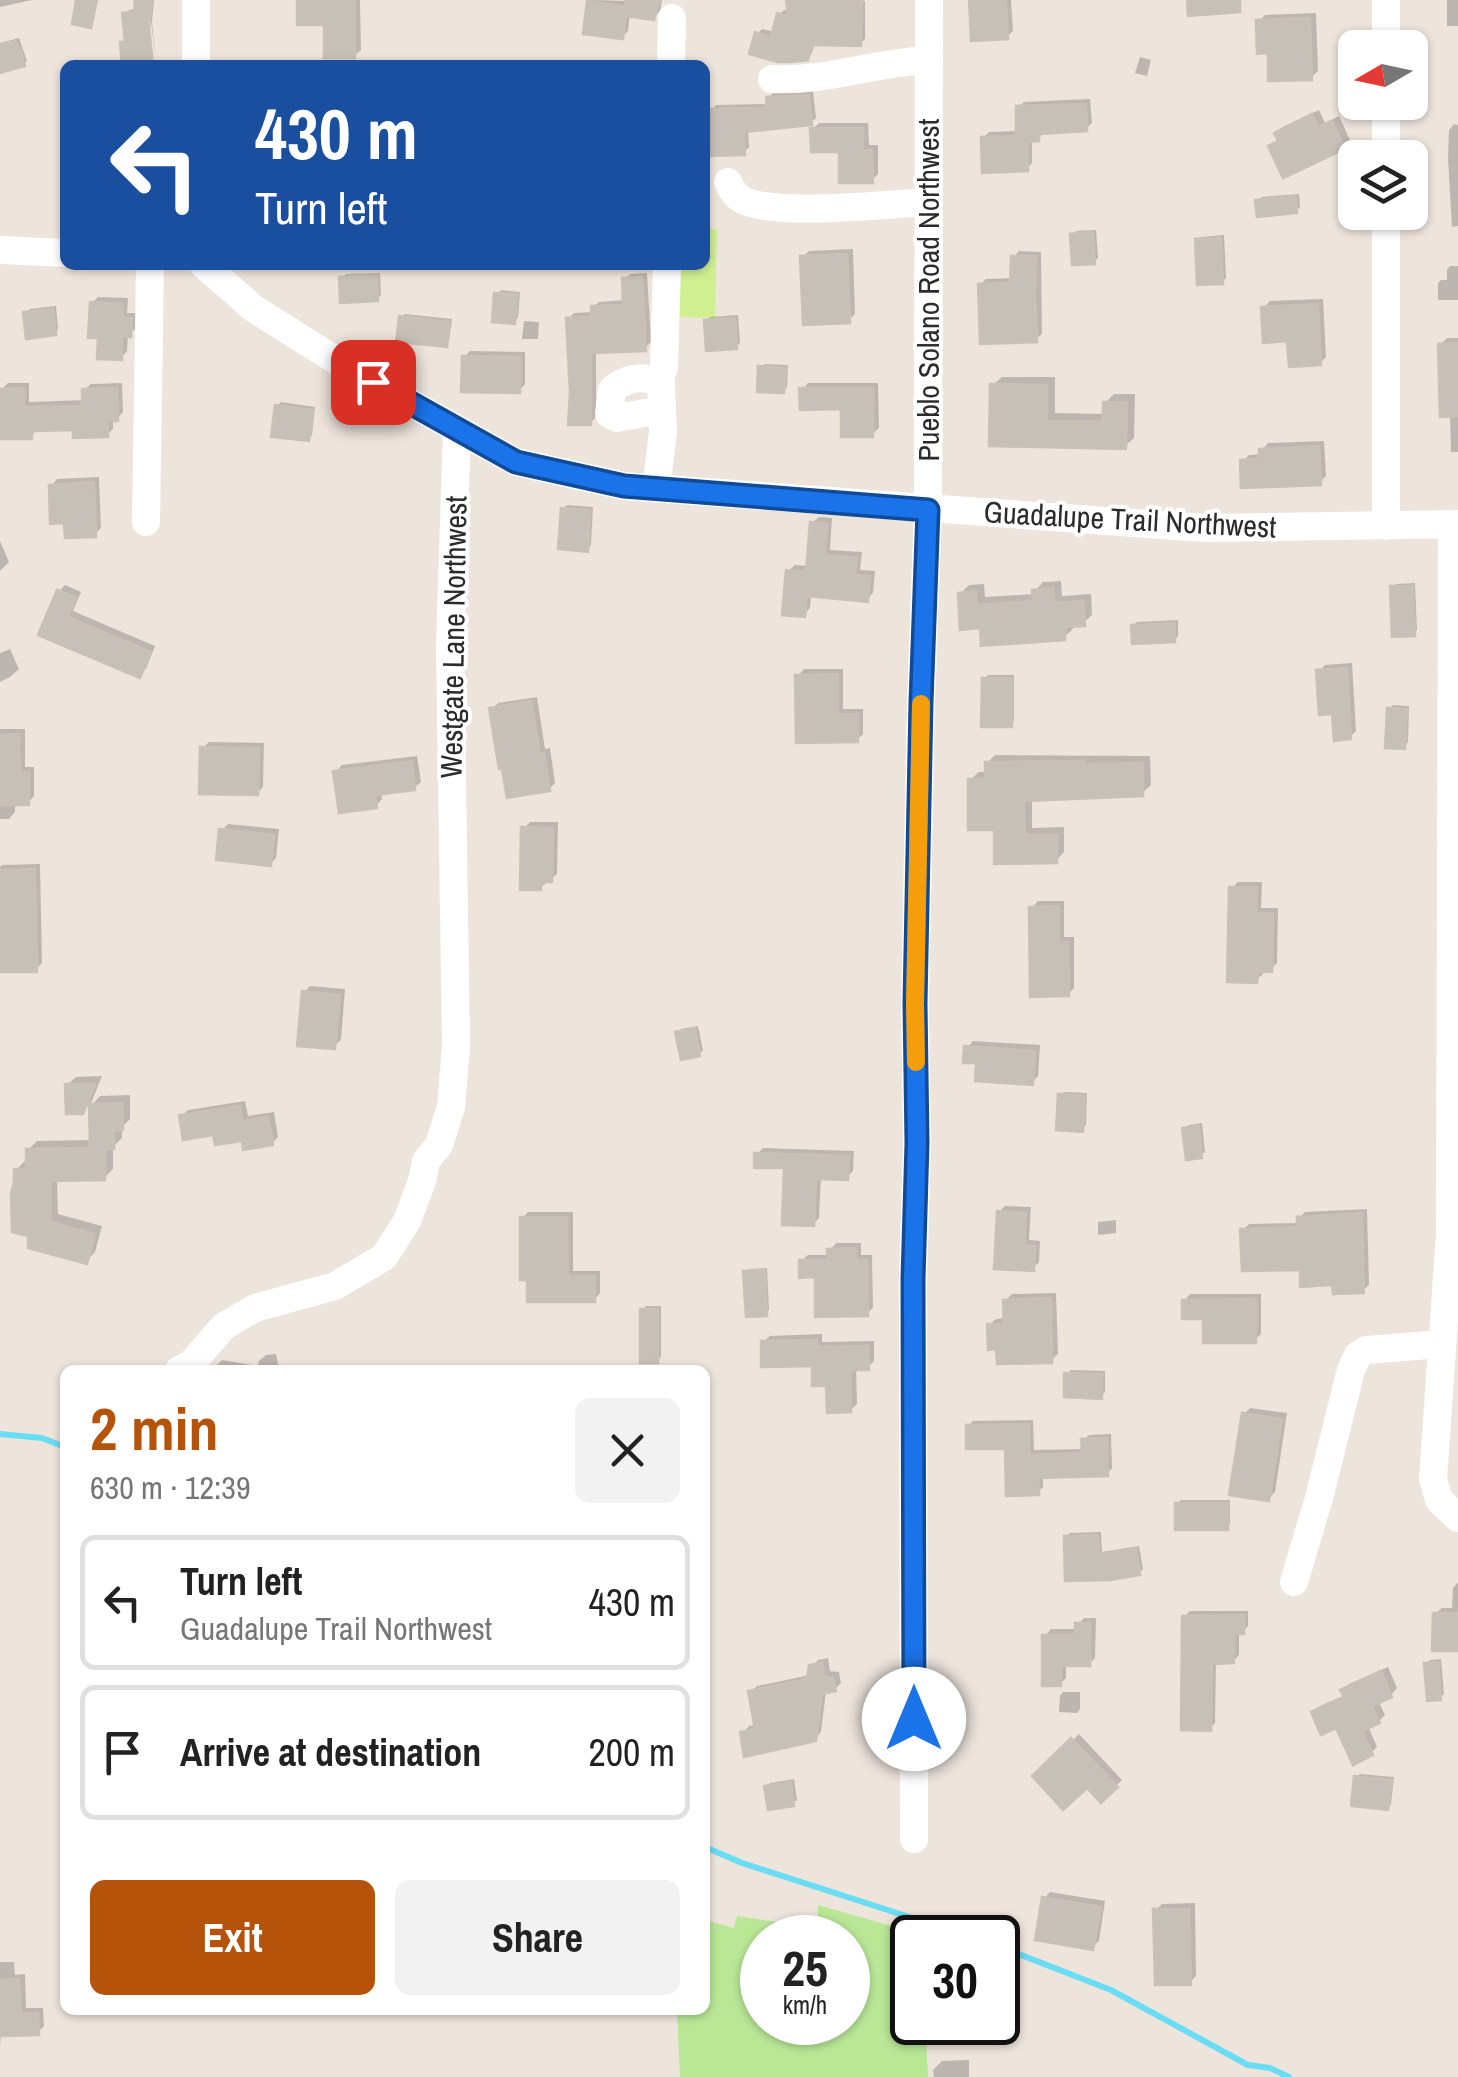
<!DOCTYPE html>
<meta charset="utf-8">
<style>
body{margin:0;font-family:"Archivo Narrow",sans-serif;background:#f2f2f2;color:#222;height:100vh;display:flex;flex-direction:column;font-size:38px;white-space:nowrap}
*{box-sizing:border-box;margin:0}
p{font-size:32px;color:#767676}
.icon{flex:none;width:55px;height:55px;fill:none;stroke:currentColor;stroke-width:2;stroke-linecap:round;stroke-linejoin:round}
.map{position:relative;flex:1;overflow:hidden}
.panel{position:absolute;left:60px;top:1365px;width:650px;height:650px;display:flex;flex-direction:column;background:#fff;border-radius:15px;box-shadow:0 2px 8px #0004}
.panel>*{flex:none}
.guide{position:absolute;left:60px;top:60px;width:650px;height:210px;border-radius:15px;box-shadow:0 2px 8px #0004;background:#1a4fa0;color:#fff;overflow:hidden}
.needle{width:65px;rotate:261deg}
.fabs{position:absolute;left:1338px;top:30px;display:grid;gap:20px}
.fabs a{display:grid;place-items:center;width:90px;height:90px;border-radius:15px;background:#fff;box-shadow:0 2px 8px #0004;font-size:50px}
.speed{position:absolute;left:740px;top:1915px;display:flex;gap:20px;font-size:50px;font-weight:700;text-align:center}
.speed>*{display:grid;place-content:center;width:130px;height:130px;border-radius:50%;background:#fff;box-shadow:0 2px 8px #0004;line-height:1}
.speed small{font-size:25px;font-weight:400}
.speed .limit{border:5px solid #111;border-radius:15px;background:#fff;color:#111}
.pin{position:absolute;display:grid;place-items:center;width:85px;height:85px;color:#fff;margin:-42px;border-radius:20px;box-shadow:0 5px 15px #0006}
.me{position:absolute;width:110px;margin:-55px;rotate:0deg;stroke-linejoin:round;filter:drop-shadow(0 0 8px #0008)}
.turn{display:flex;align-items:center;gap:35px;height:210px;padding:0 30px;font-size:45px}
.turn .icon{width:130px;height:130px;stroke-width:2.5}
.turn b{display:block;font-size:70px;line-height:85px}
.round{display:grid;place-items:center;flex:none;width:105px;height:105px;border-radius:15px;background:#f2f2f2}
.headline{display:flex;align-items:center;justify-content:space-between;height:170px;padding:0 30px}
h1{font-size:60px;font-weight:700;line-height:75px;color:#b45309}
.primary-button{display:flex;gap:20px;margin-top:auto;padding:20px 30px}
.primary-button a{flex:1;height:115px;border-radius:15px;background:#b45309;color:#fff;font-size:40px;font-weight:700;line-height:115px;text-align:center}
.primary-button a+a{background:#f2f2f2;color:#222}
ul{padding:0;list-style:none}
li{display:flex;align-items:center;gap:30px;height:135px;margin:0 20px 15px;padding:0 10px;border:5px solid #e0e0e0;border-radius:15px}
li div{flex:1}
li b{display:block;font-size:38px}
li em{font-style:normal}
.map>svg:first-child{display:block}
.green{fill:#b9e796;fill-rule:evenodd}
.pitch{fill:#d0ef91}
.shadow{fill:#0003}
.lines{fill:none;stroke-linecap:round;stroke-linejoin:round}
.stream{stroke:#6addf5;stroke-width:6}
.building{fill:#c6c0b8;stroke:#c9c0b6;stroke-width:2.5}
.minor{stroke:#fff;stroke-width:28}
.route-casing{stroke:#114b97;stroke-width:25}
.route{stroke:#1a73e8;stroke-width:18}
.slow{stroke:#f59e0b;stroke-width:18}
.labels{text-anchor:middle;stroke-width:8;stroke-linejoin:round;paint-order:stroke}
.street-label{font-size:30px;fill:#2b2b2b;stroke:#fff}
</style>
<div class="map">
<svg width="1458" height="2077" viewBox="0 0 1458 2077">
<rect width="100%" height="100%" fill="#ede4dc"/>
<!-- green -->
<path class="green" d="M818,1905L920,1934V1937L912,1938V2022L925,2023L928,2077H680L677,2010H705V1920L734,1928L737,1916L818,1928ZM762,1938H848V2022H762Z"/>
<!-- pitch -->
<path class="pitch" d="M705,229H717L715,318L678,317V265H705Z"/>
<!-- shadow -->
<path class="shadow" d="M0,0H32L0,7Z
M138,0H154L152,22L156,61L150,14L146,15L125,65L123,43L127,39L125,14L129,10L137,9Z
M299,0H360L361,50L354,56L327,22Z
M592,0L628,1L662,0L660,11L654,17L630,14L628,31L622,37L589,2Z
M788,0L865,1V39L860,44L815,43L812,53L807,58L757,34L762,29L775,32L779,14L784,10L790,11Z
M971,0H1011L1013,31L1007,37Z
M1447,0H1458V26H1447Z
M1316,13L1318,71L1311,77L1259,21L1265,15Z
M19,38L27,61L24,64L0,71V43Z
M1140,57L1151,60L1147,76L1135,73Z
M813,91L816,118L810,123L748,129L749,147L744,152L711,110L716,105L769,104L768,98L773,93Z
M1090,99L1092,123L1086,128L1043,133L1038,139H1032V163L1027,169L983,138L989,132L1019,131L1018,107L1024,102Z
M1319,110L1325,123L1339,116L1350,140L1344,146L1284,175L1271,146L1279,139L1277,133L1283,127Z
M819,123H868L869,145H878V174L872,180L841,150L813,129Z
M1454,124L1458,125V226L1452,227L1448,159L1449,130Z
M1299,194L1300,207L1296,211L1258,201L1262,197Z
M1096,230L1098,258L1094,262L1073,235L1076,231Z
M1224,235L1226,278L1222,282L1197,240L1201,237Z
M853,249L855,314L849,320L803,257L809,251Z
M1019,251L1041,252L1042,334L1036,339L980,285L986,279L1013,278L1014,257Z
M1450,266H1458V300H1438V283L1441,280H1447V270Z
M380,273L381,295L377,299L342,278L346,274Z
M647,273L651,342L645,348L596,351V417L590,423L572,392L568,319L574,313L594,312L593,307L599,302L625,300L624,279L630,274Z
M501,290L520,292L518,318L514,321L497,294Z
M98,297L128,298L127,313H137V328L128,334L127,351L121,358L100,336L92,303Z
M1323,299L1326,357L1320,363L1290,339L1263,308L1270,301Z
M56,306L58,329L55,333L26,313L30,309Z
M405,314L452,319L449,341L446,345L401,317Z
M738,315L740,343L736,346L706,321L710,317Z
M524,321L539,322L538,339H522Z
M1447,338H1458V452H1451L1450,414L1440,345Z
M470,351L525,352V384L519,391L464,357Z
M765,364L788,365L787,387L784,391L761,367Z
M1002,377H1055V413L1105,414V403L1114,394H1135L1134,438L1125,446L992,444L993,385Z
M8,383H29V402L85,400L84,390L91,384L122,383L123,412L117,419H113V429L107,435L75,427L37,430L31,436L1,390Z
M808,383H878L879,428L872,434L843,407L802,390Z
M281,402L315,407L312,435L308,439L277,406Z
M1324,441L1326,476L1320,482L1243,461L1249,455L1262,454V450L1268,443Z
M99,477L101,528L95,534L66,520L51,486L57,479Z
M567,505L593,507L591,545L587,549L563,509Z
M819,517L832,518L830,550L862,552L860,570L875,571L873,593L867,599L811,594L810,608L804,614L788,571L795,565L809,566L812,523Z
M0,541L9,562L0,571Z
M1061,581L1062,596L1091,594L1092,615L1083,623L1073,624V629L1064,637L982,626L960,594L969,585L984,584L985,597L1035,594V591L1043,582Z
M1415,583L1417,630L1413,634L1392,587L1396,584Z
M65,585L81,592L73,611L155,646L146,669L139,675L41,634L59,591Z
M1178,620V636L1174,640L1133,626L1137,622Z
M10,649L19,669L10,677L0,682V653Z
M1352,663L1356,731L1350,737L1335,711L1319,671L1325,665Z
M804,669H843V709H863V734L857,740L798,676Z
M988,675H1014V721L1010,725L984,679Z
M537,697L545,749L550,748L555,783L549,789L492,709L498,703Z
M1393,705L1409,706L1408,742L1404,746L1389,709Z
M0,729H25V767H34V796L28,802H15V812L9,819H0Z
M209,742L264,743L263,787L257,793L203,748Z
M995,755L1150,756L1151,785L1142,793L1032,798V828L1064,827V852L1056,861L997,827L970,780L979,772H987V763Z
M417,756L421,782L414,788L381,792L382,799L376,806L336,772L342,765Z
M530,822H558L557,874L540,888L524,828Z
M228,824L279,829L276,858L270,864L222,830Z
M40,864L42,963L36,969L0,970V867L2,865Z
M1238,882H1262L1261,908H1278L1277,963L1271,969H1263V974L1256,980L1232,888Z
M1038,901H1064V937H1074V988L1068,994L1032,908Z
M310,986L345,989L341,1040L334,1046L304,992Z
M698,1026L703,1050L699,1054L678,1033L681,1029Z
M973,1041L1040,1045L1038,1076L1032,1082L978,1061L967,1048Z
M102,1076L91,1103L82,1112L67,1085L76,1077Z
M1064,1092L1087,1093L1086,1125L1082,1129L1060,1095Z
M130,1095V1119L122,1127V1138L113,1147V1169L104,1178L57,1179L58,1214L102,1226L95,1252L87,1261L31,1246L16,1170L25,1161H28V1150L37,1141L92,1140V1105L100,1096Z
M245,1101L248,1116L274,1112L278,1137L272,1143L216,1132L182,1116L188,1110Z
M1202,1123L1205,1152L1201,1155L1185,1129L1189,1125Z
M763,1148L854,1151L853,1171L847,1177L821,1176L819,1218L813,1224L786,1166L757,1154Z
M1005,1206L1031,1207L1029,1240L1040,1241L1039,1262L1033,1268L999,1212Z
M1367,1209L1369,1285L1363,1290L1302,1267L1243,1230L1249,1224L1300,1223L1299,1218L1305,1212Z
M528,1212H573V1271H600V1293L594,1300H530L522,1218Z
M1116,1220V1233L1098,1235V1222Z
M836,1243H861V1255H872L873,1307L867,1314L801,1261L808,1255H830V1250Z
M767,1268L769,1310L766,1314L746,1272L750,1269Z
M1056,1293L1058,1354L1051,1360L999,1347L989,1325L996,1319L1006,1318V1300L1012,1294Z
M1190,1294H1261V1334L1255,1340L1205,1317L1184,1301Z
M646,1306H661V1357L657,1360L642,1310Z
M822,1334V1342L874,1341V1361L868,1367H856L857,1404L850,1410L814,1363L763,1342L770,1336Z
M276,1354L279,1370H212L222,1360L258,1366L259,1361L266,1355Z
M1071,1370L1105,1371V1392L1101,1396L1067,1374Z
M1250,1408L1287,1413L1275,1492L1268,1499L1244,1414Z
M1033,1420L1034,1450L1084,1449V1440L1089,1435L1111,1434L1112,1468L1107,1474L1043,1475V1487L1038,1492L1008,1446L968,1426L973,1421Z
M1181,1500H1230V1524L1227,1527L1177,1504Z
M1101,1532L1102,1552L1139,1546L1143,1569L1139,1573L1110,1577L1066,1537L1070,1533Z
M1458,1582V1649L1435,1614L1442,1608H1452L1453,1588Z
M1190,1611H1248V1626L1243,1632H1239V1655L1233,1661H1216L1215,1723L1210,1728L1184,1617Z
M1084,1618H1096L1095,1658L1089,1664H1066V1678L1060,1684L1045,1636L1051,1629H1078V1624Z
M828,1658L830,1671L839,1672L841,1683L835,1689L826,1691L821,1732L815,1739L743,1733L749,1726L757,1725L751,1692L757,1686L810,1675L812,1666L818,1660Z
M1441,1659L1444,1694L1440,1698L1426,1664L1430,1660Z
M1388,1667L1397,1688L1391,1695L1378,1700L1385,1715L1379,1721L1368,1726L1377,1747L1371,1753L1337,1724L1314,1712L1320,1706L1345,1695L1343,1690L1349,1684Z
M1063,1692H1080V1709L1077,1713L1059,1712L1060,1696Z
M1079,1734L1122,1780L1101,1800L1087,1784L1035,1776Z
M1360,1774L1394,1777L1391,1804L1388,1808L1356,1777Z
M794,1779L797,1800L793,1803L767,1787L770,1783Z
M1050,1892L1105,1901L1099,1941L1092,1947L1044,1898Z
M1195,1903L1196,1976L1190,1982L1156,1910L1162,1904Z
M0,1962H14L15,1975L25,1974L26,2008H43L44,2026L38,2032L1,2034L0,2045Z
M969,2060V2077H934L933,2070L942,2061Z"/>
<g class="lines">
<!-- stream -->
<path class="stream" d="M0,1434L42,1438L65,1447
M705,1847L742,1863L974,1938
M998,1946L1111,1990L1248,2065L1270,2068L1289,2077"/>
</g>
<!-- building -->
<path class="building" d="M76,0H97L91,28L72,24Z
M135,0H152L149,27L153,65H122L120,42H125L122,13L134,12Z
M297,0H355V58H324V25H297Z
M626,0H659L654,20L626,16L623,39L583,34L587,1L625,7Z
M786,0H862L861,46L812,45L808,60L791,62H778L749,54L755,32L771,37L777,13L788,16Z
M969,0H1006L1008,39L971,41Z
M1187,0H1240V12L1188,16Z
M1310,18L1312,80L1268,81V53L1257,54L1256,20Z
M15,41L20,48L25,66L0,73V44Z
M809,95L812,125L744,132L745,155L710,156L708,109L767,108L766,97Z
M1086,104L1087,131L1039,134V141L1027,142L1028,171L982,173L981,137L1016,136V106Z
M1312,114L1318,127L1332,121L1345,149L1283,178L1268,146L1278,141L1274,133Z
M810,128H863V150H872L873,183H839V152H811Z
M1296,196L1297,213L1257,217L1255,200Z
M1093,232L1095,264L1072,265L1070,234Z
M1221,238L1223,284L1197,285L1195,239Z
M847,254L850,323L803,325L800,256Z
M1011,256H1036L1035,293L1037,342L980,344L978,284L1010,283Z
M377,275L378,301L340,303L339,277Z
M642,277L646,351L591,353V425H568L570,392L566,318L591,317V306L623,305L622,278Z
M494,293L517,294L515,324L492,322Z
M90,302L123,304L122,318H132L131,337L122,336V360L97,359L98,338H88Z
M1318,304L1321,365L1289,367L1287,341L1263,343L1261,307Z
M53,309L56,335L26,339L23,312Z
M399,316L449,322L447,347L396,342Z
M735,318L737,349L706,351L704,320Z
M1458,343V416L1440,417L1438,344Z
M462,356L520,357V393L461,392Z
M758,366L786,368L784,393L757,392Z
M990,384L1047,385V421L1103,422V402H1127L1126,449L989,446Z
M24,388V407L82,406V389L117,388L118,421H108V437L73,438V430L32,431V439H0V389Z
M799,388H873V437H841V409L800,410Z
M275,405L313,410L309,441L271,437Z
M1319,446L1321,485L1241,488L1240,460L1259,459V449Z
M94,482L96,537L65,538L64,523L50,524L49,485Z
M561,508L590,510L588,552L558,549Z
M810,522L827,524L825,555L857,558L855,575L870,576L868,602L807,596L805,617L782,615L786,570L806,572Z
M1390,586H1413L1415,636L1392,637Z
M1053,588L1054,603L1083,601L1085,626L1065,627V640L981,646L980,628L960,630L958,593L976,591L977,605L1033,601L1032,590Z
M57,590L76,598L68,617L151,652L140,678L38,635Z
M1175,623V642L1132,644L1131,625Z
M1347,668L1351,739L1334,741L1332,714L1319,715L1316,670Z
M838,674V714H858V742L796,743L795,675Z
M982,678H1012V727H981Z
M531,701L540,754L544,753L550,791L507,798L502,769H499L489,708Z
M1387,708L1407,709L1405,749L1385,748Z
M19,734L20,772H29V805H0V735Z
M200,747L259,748L258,795L199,794Z
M412,761L415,790L375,795L377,808L339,813L333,771Z
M1085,761V764L1143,763V796L1024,801L1025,835H1057V863L994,864V830H968V779H985V762Z
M521,827L553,828L552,882H541V890H520Z
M219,829L274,835L271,866L216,860Z
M35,869L37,972H0V870Z
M1229,887H1257L1256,913H1273L1272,972L1258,971L1257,983L1227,982Z
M1059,906V942H1068L1069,996L1030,997L1029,907Z
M302,991L340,995L335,1049L297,1046Z
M695,1028L700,1056L681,1060L675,1032Z
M964,1046L1035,1051L1033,1085L975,1081L976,1063H963Z
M65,1084H95L83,1114H66Z
M1058,1094L1085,1096L1083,1132L1056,1130Z
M122,1103L123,1130H114V1149H105V1180L50,1181V1222L95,1234L87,1264L28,1248V1236L12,1232L11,1194L14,1182V1169H26V1149L90,1148L89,1104Z
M240,1106L242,1121L268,1117L273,1145L243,1150L242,1141L215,1145L213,1135L183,1140L179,1115Z
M1199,1126L1202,1158L1186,1160L1182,1128Z
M754,1153L849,1156L848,1180L816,1179L814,1226L782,1225L784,1168H754Z
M997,1211L1026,1213L1024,1246H1035L1034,1271L994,1269Z
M1362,1213L1364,1293L1333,1294L1332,1285L1300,1287V1270L1242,1271L1240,1229L1297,1227V1217Z
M520,1217H567L568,1276H595V1302H527V1280H520Z
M856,1248V1260H867L868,1316L815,1317V1277L799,1278V1260H827V1249Z
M765,1270L767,1316L746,1317L743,1271Z
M1051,1298L1052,1363L997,1364L996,1349L988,1350L987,1324H1004L1003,1300Z
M1256,1299V1343H1203V1319H1182V1300Z
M640,1309H658V1363H640Z
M817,1340V1347L868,1346L869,1370H850L851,1412L827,1413L826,1386H812V1366L761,1367V1341Z
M1064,1373L1102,1374V1399L1064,1397Z
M1242,1413L1282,1419L1269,1501L1229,1495Z
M1029,1424V1455L1082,1453L1081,1439L1107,1438L1108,1476L1038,1478L1039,1495L1006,1496L1005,1449H966V1425Z
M1175,1503H1228V1530H1175Z
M1098,1535L1099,1554L1136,1548L1140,1575L1111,1580L1065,1581L1064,1536Z
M1433,1613H1458V1651H1432Z
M1244,1615V1634H1234V1663L1212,1664L1211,1731L1181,1730L1182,1616Z
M1075,1623H1090V1666H1061V1686H1042V1635H1075Z
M1438,1662L1441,1700L1427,1701L1424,1663Z
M822,1663L824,1676L833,1678L836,1691L822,1694L816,1741L744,1757L740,1732L755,1729L748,1691L807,1679L809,1665Z
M1381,1671L1392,1697L1372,1706L1380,1723L1362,1731L1373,1755L1353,1765L1336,1728L1321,1735L1311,1712L1344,1697L1340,1690Z
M1071,1738L1118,1787L1101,1803L1087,1788L1063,1810L1032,1776Z
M1354,1776L1392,1780L1388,1810L1351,1806Z
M791,1782L794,1806L768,1810L764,1786Z
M1042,1897L1101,1907L1093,1950L1035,1940Z
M1153,1909H1189L1191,1985H1155Z
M19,1979L21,2014L38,2013L39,2035L0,2036V1980Z"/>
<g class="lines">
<!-- minor -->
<path class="minor" d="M1386,48V0
M196,65V0
M671,65L672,18
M772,79C826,82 876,62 929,60
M1386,158V102
M728,182C732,190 735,196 743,200C775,217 888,204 929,202
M0,250L65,253
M204,265L253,308L345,366L516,462L624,486L1203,528L1458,524
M659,382L664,367L667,265
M656,489L663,432L661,384C646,374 624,378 612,390L609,414L617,418L661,410
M146,522L150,265
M1452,525L1450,1234L1433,1479L1439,1500L1458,1518
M1386,526V212
M179,1370L191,1364L224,1326L255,1308L335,1286L384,1257L407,1221L422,1181L426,1161L439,1145L451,1107L456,1046L450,645L457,429
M1294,1582L1319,1498L1351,1370L1358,1355L1366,1350L1442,1344
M914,1839L913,1279L917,1143L915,1003L921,702L928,509L929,0"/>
</g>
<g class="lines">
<!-- route casing -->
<g class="route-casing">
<path id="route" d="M373,382L516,462L624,486L928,510L921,702L915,1003L917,1143L913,1279L914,1719"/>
</g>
<!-- route -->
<use href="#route" class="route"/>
<!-- slow -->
<path class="slow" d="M916,1062L915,1003L921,704"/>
</g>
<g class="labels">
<!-- street labels -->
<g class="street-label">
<text transform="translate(929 290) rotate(-90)" y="10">Pueblo Solano Road Northwest</text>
<text transform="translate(1130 520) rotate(3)" y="10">Guadalupe Trail Northwest</text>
<text transform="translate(454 637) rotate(-89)" y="10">Westgate Lane Northwest</text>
</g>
</g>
</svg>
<div class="fabs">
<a><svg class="needle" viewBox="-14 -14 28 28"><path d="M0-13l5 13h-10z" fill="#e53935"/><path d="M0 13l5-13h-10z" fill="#767676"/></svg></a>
<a><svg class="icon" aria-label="layers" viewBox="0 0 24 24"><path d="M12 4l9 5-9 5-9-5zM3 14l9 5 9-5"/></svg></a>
</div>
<div class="speed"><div>25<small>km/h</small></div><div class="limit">30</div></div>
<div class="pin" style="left:373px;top:382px;background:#d93025"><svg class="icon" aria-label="arrive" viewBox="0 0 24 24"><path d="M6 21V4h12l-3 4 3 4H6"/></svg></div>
<svg class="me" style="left:914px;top:1719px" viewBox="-20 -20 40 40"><circle r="19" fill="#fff"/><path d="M0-13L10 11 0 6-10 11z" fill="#1a73e8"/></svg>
<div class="guide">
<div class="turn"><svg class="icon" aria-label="left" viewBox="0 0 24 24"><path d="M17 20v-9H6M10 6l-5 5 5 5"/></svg><div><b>430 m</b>Turn left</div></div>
</div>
<section class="panel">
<div class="headline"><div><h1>2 min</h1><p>630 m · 12:39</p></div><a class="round"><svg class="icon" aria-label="close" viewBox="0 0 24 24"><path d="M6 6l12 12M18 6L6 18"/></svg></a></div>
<ul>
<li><svg class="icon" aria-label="left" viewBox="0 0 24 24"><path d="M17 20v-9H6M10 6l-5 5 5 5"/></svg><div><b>Turn left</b><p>Guadalupe Trail Northwest</p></div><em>430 m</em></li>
<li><svg class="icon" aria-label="arrive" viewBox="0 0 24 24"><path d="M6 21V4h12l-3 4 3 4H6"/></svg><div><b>Arrive at destination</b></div><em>200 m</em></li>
</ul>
<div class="primary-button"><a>Exit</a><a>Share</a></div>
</section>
</div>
